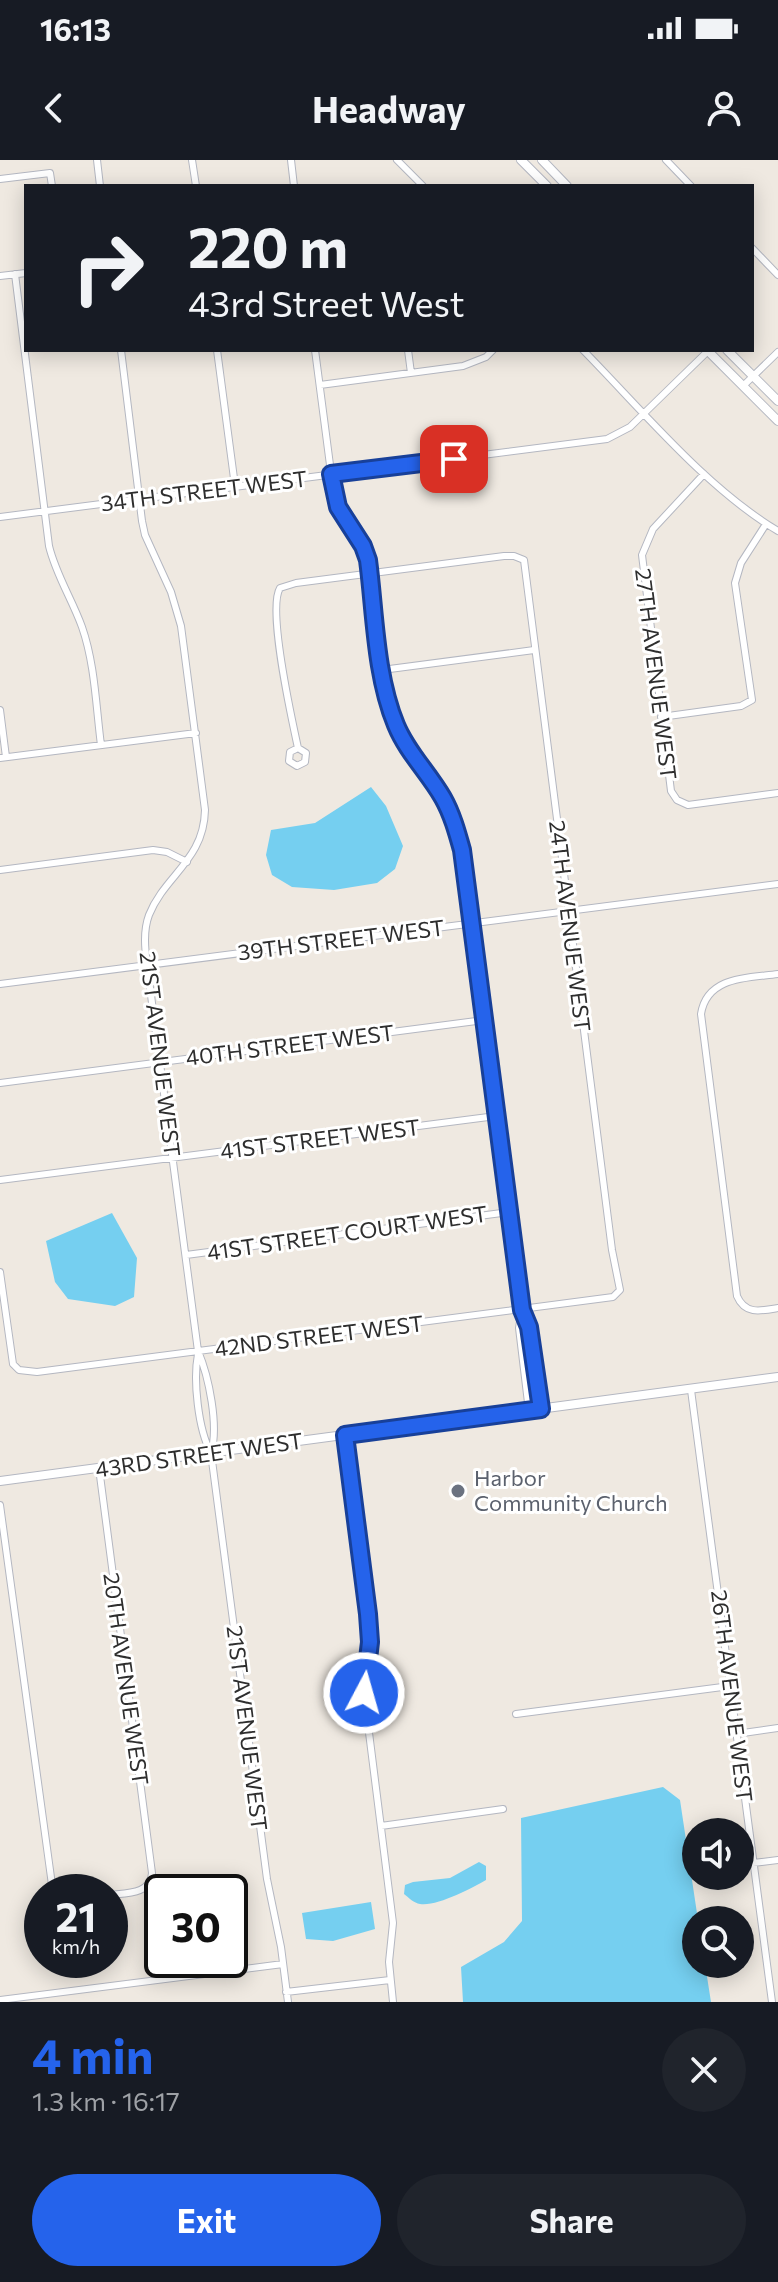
<!DOCTYPE html>
<meta charset="utf-8">
<style>
body{margin:0;font-family:Commissioner,sans-serif;background:#20242c;color:#f1f3f6;height:100vh;display:flex;flex-direction:column;font-size:30px;white-space:nowrap}
*{box-sizing:border-box;margin:0}
p{font-size:26px;color:#9ea1a6}
.icon{flex:none;width:44px;height:44px;fill:none;stroke:currentColor;stroke-width:2;stroke-linecap:round;stroke-linejoin:round}
.map{position:relative;height:1842px;overflow:hidden}
.details{display:flex;flex-direction:column;background:#171b24;flex:1}
.details>*{flex:none}
.top-card{position:absolute;left:24px;top:24px;width:730px;height:168px;border-radius:0px;box-shadow:0 4px 20px #0003;background:#171b24;color:#f1f3f6;overflow:hidden}
.controls{position:absolute;left:682px;top:1658px;display:grid;gap:16px}
.controls a{display:grid;place-items:center;width:72px;height:72px;border-radius:50%;background:#171b24;box-shadow:0 4px 20px #0003;font-size:40px}
.speed{position:absolute;left:24px;top:1714px;display:flex;gap:16px;font-size:40px;font-weight:700;text-align:center}
.speed>*{display:grid;place-content:center;width:104px;height:104px;border-radius:50%;background:#171b24;box-shadow:0 4px 20px #0003;line-height:1}
.speed small{font-size:20px;font-weight:400}
.speed .limit{border:4px solid #111;border-radius:12px;background:#fff;color:#111}
.pin{position:absolute;display:grid;place-items:center;width:68px;height:68px;color:#fff;margin:-34px;border-radius:16px;box-shadow:0 4px 12px #0006}
.me{position:absolute;width:88px;margin:-44px;rotate:6deg;stroke-linejoin:round;filter:drop-shadow(0 0 6px #0008)}
.turn{display:flex;align-items:center;gap:28px;height:168px;padding:0 32px;font-size:36px}
.turn .icon{width:104px;height:104px;stroke-width:2.5}
.turn b{display:block;font-size:56px;line-height:68px}
.round{display:grid;place-items:center;flex:none;width:84px;height:84px;border-radius:42px;background:#20242c}
.head{display:flex;align-items:center;justify-content:space-between;height:136px;padding:0 32px}
h1{font-size:48px;font-weight:700;line-height:60px;color:#2563eb}
.button{display:flex;gap:16px;margin-top:auto;padding:16px 32px}
.button a{flex:1;height:92px;border-radius:48px;background:#2563eb;color:#fff;font-size:32px;font-weight:700;line-height:92px;text-align:center}
.button a+a{background:#20242c;color:#f1f3f6}
.status{display:flex;justify-content:space-between;align-items:center;height:56px;padding:0 40px;background:#171b24;direction:ltr}
.status svg{height:22px;fill:currentColor}
header{display:flex;justify-content:space-between;align-items:center;height:104px;padding:0 32px;background:#171b24;font-size:36px;font-weight:700}
.map>svg:first-child{display:block}
.water{fill:#75cff0}
.lines{fill:none;stroke-linecap:round;stroke-linejoin:round}
.minor-casing{stroke:#b4b7c1;stroke-width:8}
.tertiary-casing{stroke:#b4b7c1;stroke-width:10}
.minor{stroke:#fff;stroke-width:6}
.tertiary{stroke:#fff;stroke-width:8}
.route-casing{stroke:#184099;stroke-width:20}
.route{stroke:#2563eb;stroke-width:14}
.worship-dot{fill:#6b7280;stroke:#fff;stroke-width:3}
.labels{text-anchor:middle;stroke-width:6;stroke-linejoin:round;paint-order:stroke}
.street-label{font-size:22px;fill:#2e2e2e;stroke:#fff}
.worship-label{font-size:22px;fill:#5b616d;stroke:#fff;text-anchor:start}
</style>
<div class="status"><b>16:13</b><svg viewBox="0 0 49 12"><path d="M0 12V9h3v3zM5 12V6h3v6zM10 12V3h3v9zM15 12V0h3v12zM26 1h20v11H26zM47 4h2v5h-2z"/></svg></div>
<header><svg class="icon" aria-label="back" viewBox="0 0 24 24"><path d="M15 5l-7 7 7 7"/></svg>Headway<svg class="icon" aria-label="person" viewBox="0 0 24 24"><circle cx="12" cy="8" r="4"/><path d="M4 21q1-7 8-7t8 7"/></svg></header>
<div class="map">
<svg width="778" height="1842" viewBox="0 0 778 1842">
<rect width="100%" height="100%" fill="#efe9e1"/>
<!-- water -->
<path class="water" d="M371,627L386,646L403,686L395,709L377,723L334,730L292,727L272,715L266,695L271,670L315,663Z
M112,1053L137,1098L134,1137L115,1146L68,1139L55,1122L46,1081Z
M663,1627L680,1640L698,1760H696V1804H705L711,1842H463L461,1807L504,1782L522,1761L521,1658Z
M479,1702L486,1706V1720C472,1728 436,1747 420,1744C414,1743 409,1738 404,1734L405,1725L413,1722L450,1718Z
M371,1742L375,1769L333,1781L306,1779L302,1753Z"/>
<g class="lines">
<!-- minor casing -->
<g class="minor-casing">
<path id="minor" d="M97,0L100,26
M192,0L196,26
M291,0L294,26
M397,0L423,26
M666,0L691,26
M0,19L50,13L52,26
M752,88L778,115
M15,114L49,386C56,415 72,439 82,467C95,504 96,547 101,585
M0,116L26,113
M121,190L142,361L145,375L171,432L181,466L205,650C204,700 165,715 149,755C143,771 145,789 147,805L198,1191C209,1217 219,1266 211,1293
M217,190L235,326
M315,190L333,328L343,357L354,370L368,400L390,547L408,590L448,648L462,690L522,1150L529,1167L541,1249
M408,190L411,213
M583,190C642,250 706,328 778,371
M320,225L463,206L486,197L493,190
M743,226L778,192
M704,314L653,369L642,395L671,631L677,640L688,645L778,633
M0,357L607,279L630,267L709,190
M382,510L534,490
M0,550L6,597
M661,557L741,546L752,540L735,423L741,403L766,364
M0,598L196,573
M0,710L153,690L167,692L187,702
M778,814C748,818 707,816 701,854L737,1136C745,1155 761,1151 778,1148
M0,824L778,724
M0,923L484,860
M0,1020L496,956
M186,1095L509,1052
M0,1112L13,1204L19,1210L37,1212L613,1137L620,1130L612,1090L524,400L514,396H504L296,423L280,428C267,449 292,560 298,588L306,593L305,602L297,606L289,601L290,592L298,588
M522,1150L519,1168L529,1251
M198,1194C193,1220 198,1269 211,1293L267,1719L281,1787L288,1842
M691,1230L772,1842
M345,1275L368,1454L370,1482L364,1533L393,1763L389,1802L393,1842
M99,1308L152,1713C151,1734 127,1733 110,1735
M0,1345L53,1732
M516,1554L730,1526
M736,1574L778,1568
M381,1666L503,1649
M753,1703L778,1700
M286,1832L390,1820
M0,1840L283,1804"/>
</g>
<!-- tertiary casing -->
<g class="tertiary-casing">
<path id="tertiary" d="M521,0L547,26
M542,0L567,26
M707,190L778,261
M727,190L778,241
M0,1321L778,1217"/>
</g>
<!-- minor -->
<use href="#minor" class="minor"/>
<!-- tertiary -->
<use href="#tertiary" class="tertiary"/>
</g>
<g class="lines">
<!-- route casing -->
<g class="route-casing">
<path id="route" d="M364,1533L370,1482L368,1454L345,1275L541,1249L529,1167L522,1150L462,690C457,672 452,654 443,638C428,612 407,592 396,565C375,514 375,453 368,400L363,386L338,347L331,314L454,299"/>
</g>
<!-- route -->
<use href="#route" class="route"/>
</g>
<!-- markers -->
<circle class="worship-dot" cx="458" cy="1331" r="8"/>
<g class="labels">
<!-- street labels -->
<g class="street-label">
<text transform="translate(204 331) rotate(-7)" y="8">34TH STREET WEST</text>
<text transform="translate(656 514) rotate(83)" y="8">27TH AVENUE WEST</text>
<text transform="translate(570 766) rotate(83)" y="8">24TH AVENUE WEST</text>
<text transform="translate(341 780) rotate(-7)" y="8">39TH STREET WEST</text>
<text transform="translate(290 885) rotate(-7)" y="8">40TH STREET WEST</text>
<text transform="translate(160 894) rotate(83)" y="8">21ST AVENUE WEST</text>
<text transform="translate(320 979) rotate(-7)" y="8">41ST STREET WEST</text>
<text transform="translate(347 1073) rotate(-8)" y="8">41ST STREET COURT WEST</text>
<text transform="translate(319 1176) rotate(-7)" y="8">42ND STREET WEST</text>
<text transform="translate(199 1295) rotate(-8)" y="8">43RD STREET WEST</text>
<text transform="translate(126 1519) rotate(82)" y="8">20TH AVENUE WEST</text>
<text transform="translate(732 1536) rotate(83)" y="8">26TH AVENUE WEST</text>
<text transform="translate(247 1568) rotate(83)" y="8">21ST AVENUE WEST</text>
</g>
<!-- worship labels -->
<g class="worship-label">
<text x="474" y="1326">Harbor<tspan x="474" dy="25">Community Church</tspan></text>
</g>
</g>
</svg>
<div class="controls">
<a><svg class="icon" aria-label="sound" viewBox="0 0 24 24"><path d="M4 9h4l5-4v14l-5-4H4zM17 9q2 3 0 6"/></svg></a>
<a><svg class="icon" aria-label="search" viewBox="0 0 24 24"><circle cx="10" cy="10" r="6"/><path d="M15 15l6 6"/></svg></a>
</div>
<div class="speed"><div>21<small>km/h</small></div><div class="limit">30</div></div>
<div class="pin" style="left:454px;top:299px;background:#d93025"><svg class="icon" aria-label="arrive" viewBox="0 0 24 24"><path d="M6 21V4h12l-3 4 3 4H6"/></svg></div>
<svg class="me" style="left:364px;top:1533px" viewBox="-20 -20 40 40"><circle r="17" fill="#2563eb" stroke="#fff" stroke-width="3"/><path d="M0-11L8 9 0 5-8 9z" fill="#fff"/></svg>
<div class="top-card">
<div class="turn"><svg class="icon" aria-label="right" viewBox="0 0 24 24"><path d="M7 20v-9h11M14 6l5 5-5 5"/></svg><div><b>220 m</b>43rd Street West</div></div>
</div>
</div>
<section class="details">
<div class="head"><div><h1>4 min</h1><p>1.3 km · 16:17</p></div><a class="round"><svg class="icon" aria-label="close" viewBox="0 0 24 24"><path d="M6 6l12 12M18 6L6 18"/></svg></a></div>
<div class="button"><a>Exit</a><a>Share</a></div>
</section>
